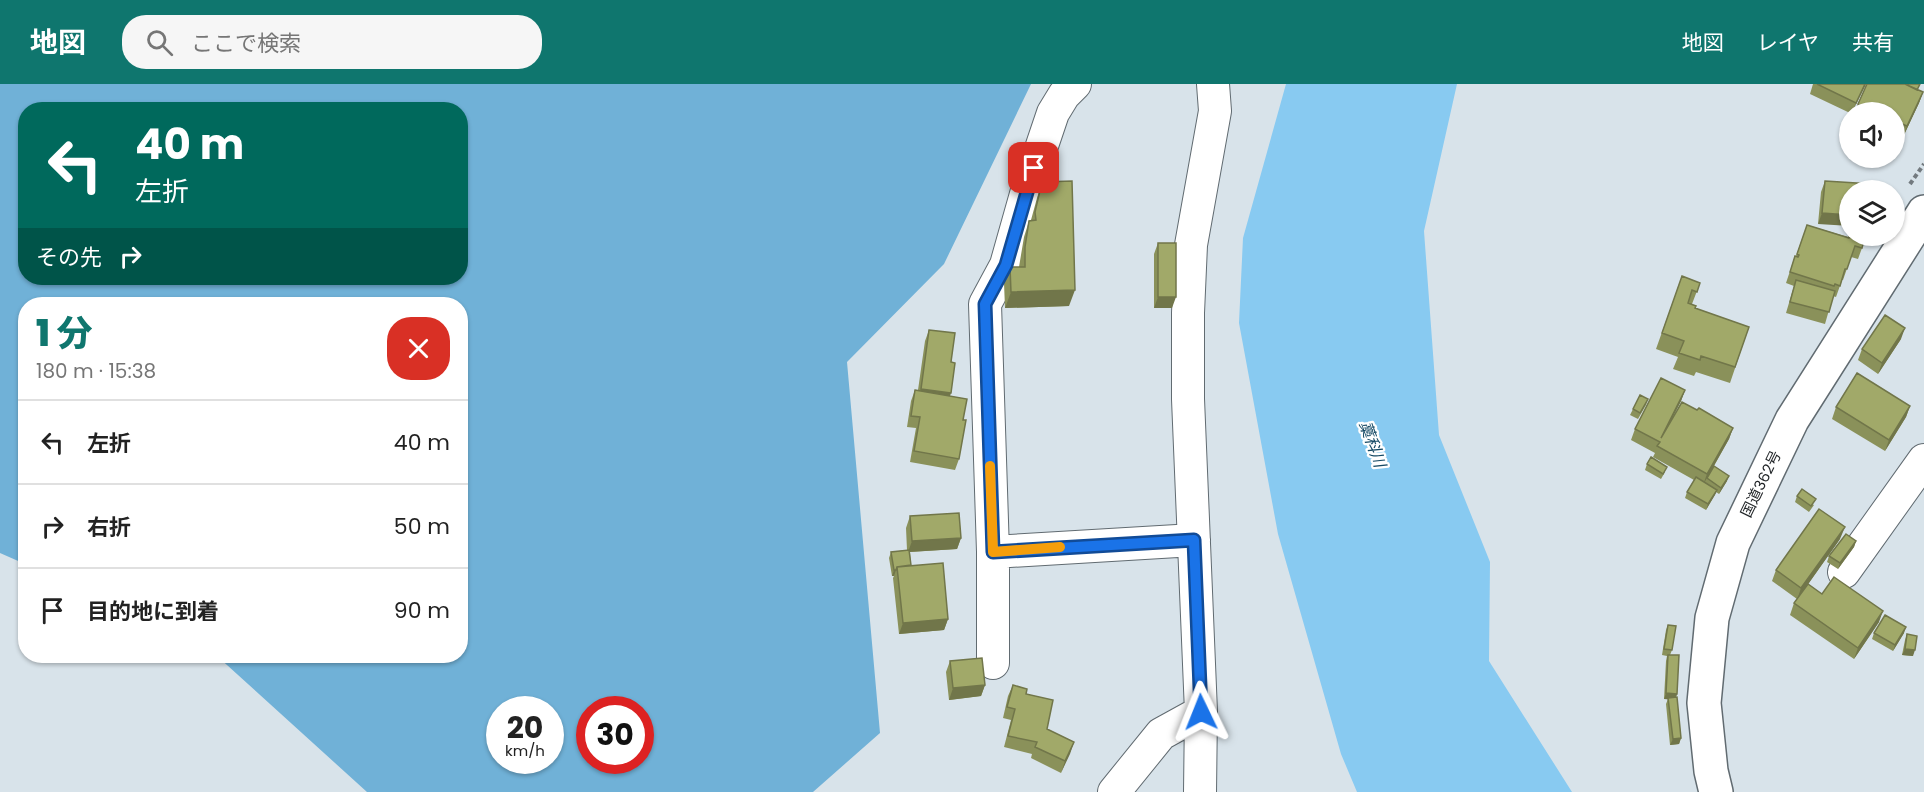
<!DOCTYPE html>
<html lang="ja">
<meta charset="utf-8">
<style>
body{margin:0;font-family:Poppins,"Noto Sans JP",sans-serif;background:#f6f6f6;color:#222;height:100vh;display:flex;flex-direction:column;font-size:22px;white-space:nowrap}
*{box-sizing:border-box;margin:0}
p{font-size:20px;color:#767676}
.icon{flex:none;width:33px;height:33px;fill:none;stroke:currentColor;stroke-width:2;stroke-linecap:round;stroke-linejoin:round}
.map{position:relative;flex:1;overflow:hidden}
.panel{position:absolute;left:18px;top:213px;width:450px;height:366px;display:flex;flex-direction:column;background:#fff;border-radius:24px;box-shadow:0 2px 4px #0004}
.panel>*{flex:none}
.hud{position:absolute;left:18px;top:18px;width:450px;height:183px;border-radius:24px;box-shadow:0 2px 4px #0004;background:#00695c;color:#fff;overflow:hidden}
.fabs{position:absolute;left:1839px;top:18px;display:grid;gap:12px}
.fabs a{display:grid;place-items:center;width:66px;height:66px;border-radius:50%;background:#fff;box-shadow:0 2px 4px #0004;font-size:30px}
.speed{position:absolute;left:486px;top:612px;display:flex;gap:12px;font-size:30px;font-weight:700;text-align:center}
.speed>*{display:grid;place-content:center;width:78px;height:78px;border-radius:50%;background:#fff;box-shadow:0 2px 4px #0004;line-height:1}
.speed small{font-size:15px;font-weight:400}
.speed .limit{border:9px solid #d22;background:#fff;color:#111}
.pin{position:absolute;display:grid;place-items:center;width:51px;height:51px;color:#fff;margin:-26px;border-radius:12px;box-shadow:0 3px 9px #0006}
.me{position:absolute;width:66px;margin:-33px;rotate:358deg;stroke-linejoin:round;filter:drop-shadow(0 0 4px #0008)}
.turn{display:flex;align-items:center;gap:21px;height:126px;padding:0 18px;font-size:27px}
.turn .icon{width:78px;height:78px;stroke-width:2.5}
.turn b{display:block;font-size:42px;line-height:51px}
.then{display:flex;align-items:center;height:57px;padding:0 18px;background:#0003;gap:12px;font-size:22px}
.round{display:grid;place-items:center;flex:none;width:63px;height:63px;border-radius:24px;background:#f6f6f6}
.summary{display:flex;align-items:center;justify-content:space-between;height:102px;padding:0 18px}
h1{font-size:36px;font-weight:800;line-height:45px;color:#0f766e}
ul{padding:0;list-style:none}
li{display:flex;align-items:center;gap:18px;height:84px;padding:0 18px;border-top:2px solid #e0e0e0}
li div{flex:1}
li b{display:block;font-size:22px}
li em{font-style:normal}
header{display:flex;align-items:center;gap:36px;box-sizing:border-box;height:84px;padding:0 30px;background:#0f766e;color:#fff}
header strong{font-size:28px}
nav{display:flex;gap:33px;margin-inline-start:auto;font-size:21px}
.search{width:420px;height:54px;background:#f6f6f6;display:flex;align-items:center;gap:15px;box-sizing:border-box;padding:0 21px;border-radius:24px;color:#767676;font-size:22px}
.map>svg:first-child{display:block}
.forest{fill:#70b1d7;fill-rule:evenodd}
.water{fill:#88caf1}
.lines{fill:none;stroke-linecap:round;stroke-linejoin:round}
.street-casing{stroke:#616b71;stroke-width:34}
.highway-casing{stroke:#616b71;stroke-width:36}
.path{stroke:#737a7f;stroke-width:4;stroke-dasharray:4.5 3;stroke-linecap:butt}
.street{stroke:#fff;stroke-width:32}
.highway{stroke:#fff;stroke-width:33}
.wall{fill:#8a915a}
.shaded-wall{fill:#71764a}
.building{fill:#a1a969;stroke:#71764a;stroke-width:1.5}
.route-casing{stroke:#114b97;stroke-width:15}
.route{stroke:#1a73e8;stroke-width:10}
.slow{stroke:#f59e0b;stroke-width:10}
.labels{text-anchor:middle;stroke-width:4.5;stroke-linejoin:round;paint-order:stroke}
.street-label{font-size:15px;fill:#1f2326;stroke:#fff}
.water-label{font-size:16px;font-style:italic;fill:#154964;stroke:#fff}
</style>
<header>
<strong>地図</strong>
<div class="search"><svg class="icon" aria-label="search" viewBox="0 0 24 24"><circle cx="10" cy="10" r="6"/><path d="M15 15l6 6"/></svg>ここで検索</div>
<nav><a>地図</a><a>レイヤ</a><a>共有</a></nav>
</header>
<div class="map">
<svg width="1924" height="708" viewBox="0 0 1924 708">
<rect width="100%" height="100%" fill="#d8e3ea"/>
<!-- forest -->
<path class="forest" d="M0,0H1031L944,180L847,278L880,649L813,708H367L217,572H460V220H26L25,480L0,469ZM26,26H460V194H26ZM500,626H550V676H500ZM590,626H640V676H590Z"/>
<!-- water -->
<path class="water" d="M1286,0H1457L1424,147L1439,351L1490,478L1489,577L1572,708H1357L1341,670L1278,450L1239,239L1243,154Z"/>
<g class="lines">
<!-- street casing -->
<g class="street-casing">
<path id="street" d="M993,468L1194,456
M1844,488L1924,376
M993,579V468L985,220L1006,181L1028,103L1053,29L1064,11L1075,0
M1114,708L1161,650L1201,628
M1200,708L1201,628L1188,315V229L1191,161L1215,27L1213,0"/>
</g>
<!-- highway casing -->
<g class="highway-casing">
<path id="highway" d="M1716,708L1711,687L1704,619L1712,534L1733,459L1792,336L1924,128"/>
</g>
<!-- path -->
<path class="path" d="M1910,100L1924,80"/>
<!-- street -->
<use href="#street" class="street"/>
<!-- highway -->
<use href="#highway" class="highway"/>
</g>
<!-- wall -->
<path class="wall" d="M1813,0H1866L1852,28L1850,29L1810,10Z
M1918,6L1923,8L1919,19L1903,53L1894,50V28H1855L1858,20Z
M1825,97L1872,106L1818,140L1821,108Z
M1042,98L1069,222L1005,224L1004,199L1010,183H1019L1024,153L1029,137L1031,136L1037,114Z
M1807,141L1848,153L1850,149V152L1862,164L1858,175L1851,173L1843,196H1842L1836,213L1833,212L1825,240L1786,229L1794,202L1786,199L1795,172H1796Z
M1158,159L1172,224H1154V170Z
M1682,192L1700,199L1692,220L1695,224L1749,243L1730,299L1696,288L1694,292L1673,285L1678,273L1656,265Z
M929,246L951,278L950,312L963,336L959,375L955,386L910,378L916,344L907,343L911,317L915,306H918L925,257Z
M1901,255L1878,290L1858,276L1862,265Z
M1685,306L1681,317L1672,334L1697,326L1733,344L1729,355L1710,389L1727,397L1719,410L1716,408L1706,426L1685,414L1687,408L1694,396L1653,373L1655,369L1631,356L1635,345Z
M1648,315L1646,321L1638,335L1630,331L1633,325Z
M1910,322L1906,333L1885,367L1832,335L1836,323Z
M1647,380L1665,388L1661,395L1645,386Z
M1797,412L1814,421L1809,428L1795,418Z
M910,432L961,454L957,465L910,468L911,481L948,535L944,546L899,550L893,494L894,492H892L889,474L891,468L907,466L906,444Z
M1840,455L1808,500L1822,510L1879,538L1854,575L1790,531L1794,519L1797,515L1772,497L1776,486Z
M1856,457L1854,463L1838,485L1827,478L1829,472Z
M1668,541L1672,566L1670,571L1677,610L1676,613L1681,654L1679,660L1670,661L1666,620L1668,615H1664L1666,577L1667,572L1662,571L1666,546Z
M1874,549H1904L1893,567L1872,555Z
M1907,550L1913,572L1902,571L1905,556Z
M950,577L985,601L981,612L949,616L946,588Z
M1013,601L1026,610L1047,645L1074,658L1061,689L1031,674L1032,670L1004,663L1011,636L1003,634L1008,612Z"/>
<!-- shaded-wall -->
<path class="shaded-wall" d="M1865,0H1866L1852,28L1856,19Z
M1923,8L1919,19L1903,53L1907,42Z
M1822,129L1850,131V142L1818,140Z
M1075,206L1069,222L1005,224L1011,208Z
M1158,213H1176L1172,224H1154Z
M1905,244L1901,255L1878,290L1882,279Z
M921,305L951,309L947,321L917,316Z
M1685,306L1681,317L1658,362L1661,354Z
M1910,322L1906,333L1885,367L1889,356Z
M1733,344L1729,355L1703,401L1707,390Z
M1729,392L1727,397L1719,410L1721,404Z
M1717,406L1715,411L1706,426L1708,420Z
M1845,443L1840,455L1797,516L1801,504Z
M961,454L957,465L908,468L912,457Z
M1856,457L1854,463L1838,485L1840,479Z
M894,486H896L894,492H892Z
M1883,527L1879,538L1854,575L1858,564Z
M948,535L944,546L899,550L903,539Z
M1906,543L1904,549L1893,567L1895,561Z
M1905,565L1915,566L1913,572L1902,571Z
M985,601L981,612L949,616L953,604Z
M1666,609L1677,610L1675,616L1664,615Z
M1681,654L1679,660L1670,661L1673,655Z
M1074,658L1070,670L1061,689L1065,677Z"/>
<!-- building -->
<path class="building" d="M1817,0H1865L1856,19Z
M1867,0H1905L1923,8L1907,42L1894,37V28H1877L1858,20Z
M1905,0H1920L1917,6Z
M1072,97L1075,206L1011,208L1010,183H1025V163L1029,137L1036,136L1035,128L1042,98Z
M1825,97L1872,100V106H1850V131L1822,129Z
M1807,141L1849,154L1850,151L1865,152L1862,164L1855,162L1847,185H1845L1840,202L1835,200L1834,202L1790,188L1795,172L1798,173L1799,171L1797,170Z
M1158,159H1176V213H1158Z
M1682,192L1700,199L1697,208L1692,206L1688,219L1696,222L1695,224L1749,243L1735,283L1701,272L1700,276L1679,269L1684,257L1662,249Z
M1796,196L1835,207L1829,228L1790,218Z
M1885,231L1905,244L1882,279L1862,265Z
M929,246L955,249L951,278L955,279L951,309L921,305Z
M1857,289L1910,322L1889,356L1836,323Z
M1661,294L1685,306L1661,354L1682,318L1697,326L1699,324L1733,344L1707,390L1657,362L1660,358L1635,345Z
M915,306L967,315L963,336H966L959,375L914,367L920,333L911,332Z
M1640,311L1648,315L1640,329L1633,325Z
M1651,373L1667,383L1663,390L1647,380Z
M1714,382L1729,392L1721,404L1707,394Z
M1696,393L1717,406L1708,420L1687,408Z
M1802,405L1816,415L1811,422L1797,412Z
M1819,425L1845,443L1801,504L1776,486Z
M959,429L961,454L912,457L910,432Z
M1846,450L1856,457L1840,479L1829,472Z
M909,466L911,481L897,483L896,486H894L891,468Z
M943,479L948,535L903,539L897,483Z
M1834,493L1883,527L1858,564L1794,519L1808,500L1822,510Z
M1885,531L1906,543L1895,561L1874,549Z
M1668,541L1676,542L1672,566L1664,565Z
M1907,550L1917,552L1915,566L1905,565Z
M1668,571H1679L1677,610L1666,609Z
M982,574L985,601L953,604L950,577Z
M1013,601L1027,605L1026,610L1053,616L1047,645L1074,658L1065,677L1035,663L1037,658L1008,652L1015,625L1007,623Z
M1677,613L1681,654L1673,655L1668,614Z"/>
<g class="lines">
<!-- route casing -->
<g class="route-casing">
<path id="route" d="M1034,84L1006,181L985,220L993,468L1194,456L1201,628"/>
</g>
<!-- route -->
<use href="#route" class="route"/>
<!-- slow -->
<path class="slow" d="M990,382L993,468L1060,463"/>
</g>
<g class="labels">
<!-- street labels -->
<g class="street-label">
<text transform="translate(1761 400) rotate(-64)" y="5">国道362号</text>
</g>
<!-- water labels -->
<g class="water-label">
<text transform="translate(1373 360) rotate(70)" y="6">藁科川</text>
</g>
</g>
</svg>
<div class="fabs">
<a><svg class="icon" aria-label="sound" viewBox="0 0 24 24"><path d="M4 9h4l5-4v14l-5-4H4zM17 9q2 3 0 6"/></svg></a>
<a><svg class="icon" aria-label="layers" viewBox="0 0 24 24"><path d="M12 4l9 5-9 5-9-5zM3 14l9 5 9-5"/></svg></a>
</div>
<div class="speed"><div>20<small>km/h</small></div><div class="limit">30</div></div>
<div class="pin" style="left:1034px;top:84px;background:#d93025"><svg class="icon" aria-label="arrive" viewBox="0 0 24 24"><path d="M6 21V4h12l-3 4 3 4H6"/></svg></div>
<svg class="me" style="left:1201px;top:628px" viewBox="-20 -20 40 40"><path d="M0-17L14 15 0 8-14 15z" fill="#1a73e8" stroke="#fff" stroke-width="4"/></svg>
<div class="hud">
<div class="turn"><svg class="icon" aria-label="left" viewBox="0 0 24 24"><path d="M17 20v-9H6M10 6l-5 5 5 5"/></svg><div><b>40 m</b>左折</div></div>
<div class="then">その先<svg class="icon" aria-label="right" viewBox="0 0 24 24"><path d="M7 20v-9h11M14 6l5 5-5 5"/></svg></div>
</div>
<section class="panel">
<div class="summary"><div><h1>1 分</h1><p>180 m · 15:38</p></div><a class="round" style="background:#d93025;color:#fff"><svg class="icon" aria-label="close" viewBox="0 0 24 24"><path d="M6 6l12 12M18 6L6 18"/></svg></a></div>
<ul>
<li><svg class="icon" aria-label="left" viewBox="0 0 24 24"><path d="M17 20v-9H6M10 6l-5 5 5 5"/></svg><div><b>左折</b></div><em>40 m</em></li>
<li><svg class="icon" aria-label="right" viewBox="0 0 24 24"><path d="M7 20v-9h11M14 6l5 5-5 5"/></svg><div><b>右折</b></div><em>50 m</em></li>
<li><svg class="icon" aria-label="arrive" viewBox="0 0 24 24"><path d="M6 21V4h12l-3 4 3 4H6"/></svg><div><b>目的地に到着</b></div><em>90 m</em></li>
</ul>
</section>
</div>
